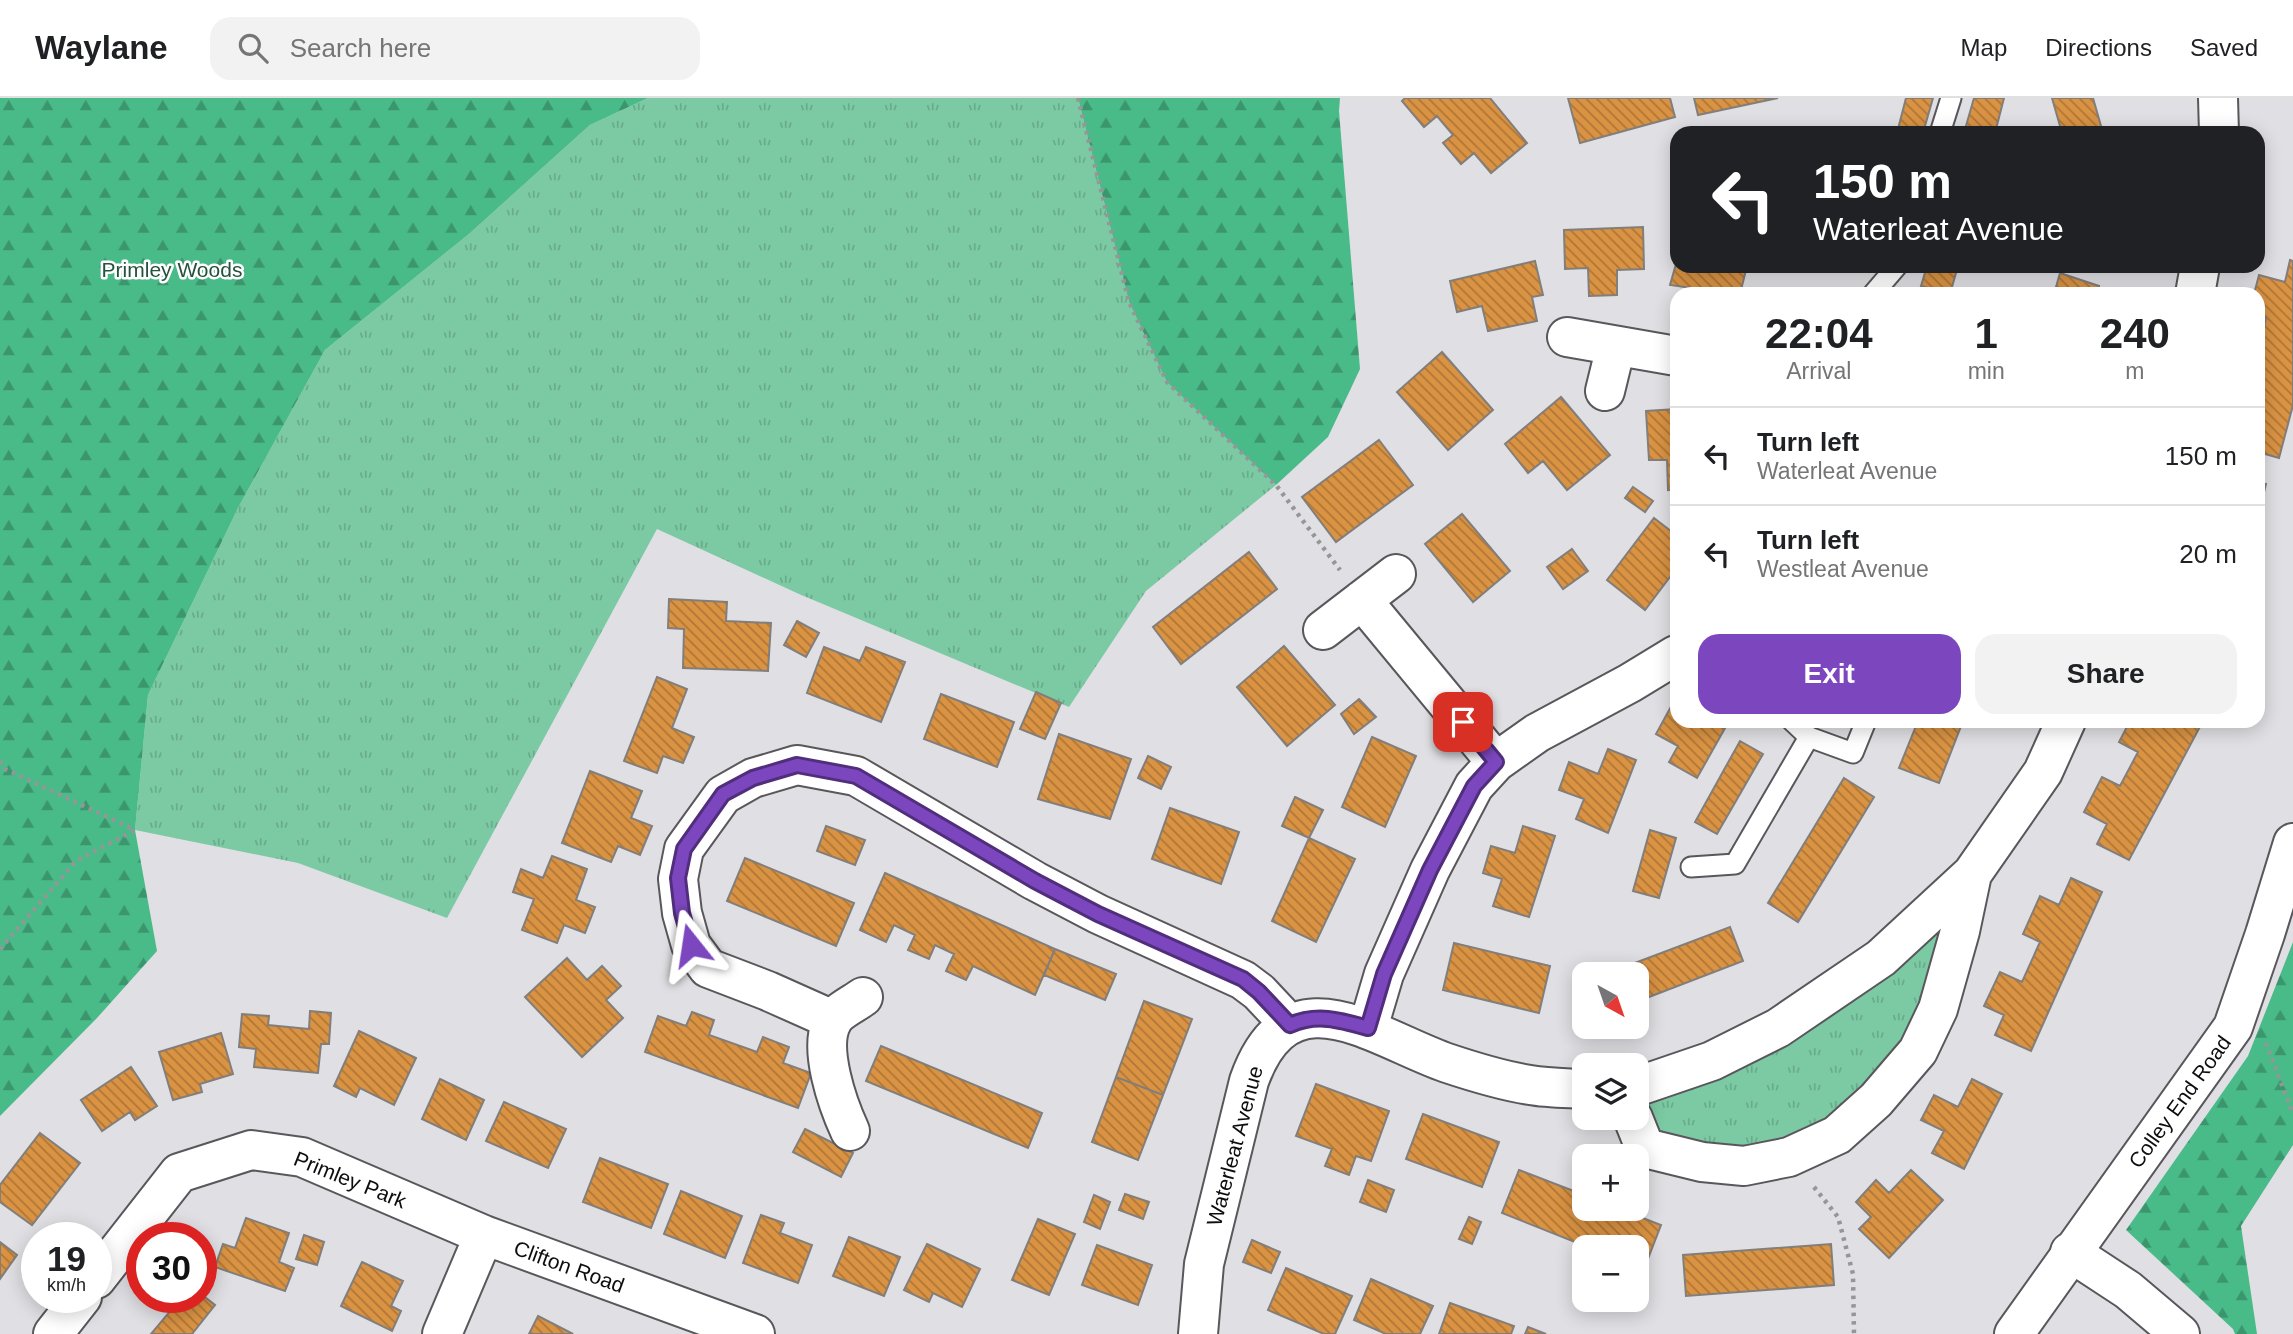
<!DOCTYPE html>
<meta charset="utf-8">
<style>
body{margin:0;font-family:Helvetica,sans-serif;background:#f2f2f2;color:#202124;height:100vh;display:flex;flex-direction:column;font-size:26px;white-space:nowrap}
*{box-sizing:border-box;margin:0}
p{font-size:23px;color:#757577}
.icon{flex:none;width:38px;height:38px;fill:none;stroke:currentColor;stroke-width:2;stroke-linecap:round;stroke-linejoin:round}
.map{position:relative;flex:1;overflow:hidden}
.details{position:absolute;left:1670px;top:189px;width:595px;height:441px;display:flex;flex-direction:column;background:#fff;border-radius:21px;box-shadow:0 4px 18px #0003}
.details>*{flex:none}
.banner{position:absolute;left:1670px;top:28px;width:595px;height:147px;border-radius:21px;box-shadow:0 4px 18px #0003;background:#202124;color:#fff;overflow:hidden}
.needle{width:46px;rotate:140deg}
.tools{position:absolute;left:1572px;top:864px;display:grid;gap:14px}
.tools a{display:grid;place-items:center;width:77px;height:77px;border-radius:14px;background:#fff;box-shadow:0 4px 18px #0003;font-size:35px}
.speed{position:absolute;left:21px;top:1124px;display:flex;gap:14px;font-size:35px;font-weight:700;text-align:center}
.speed>*{display:grid;place-content:center;width:91px;height:91px;border-radius:50%;background:#fff;box-shadow:0 4px 18px #0003;line-height:1}
.speed small{font-size:18px;font-weight:400}
.speed .limit{border:10px solid #d22;background:#fff;color:#111}
.pin{position:absolute;display:grid;place-items:center;width:60px;height:60px;color:#fff;margin:-30px;border-radius:14px;box-shadow:0 4px 10px #0006}
.me{position:absolute;width:77px;margin:-38px;rotate:345deg;stroke-linejoin:round;filter:drop-shadow(0 0 5px #0008)}
.turn{display:flex;align-items:center;gap:24px;height:147px;padding:0 28px;font-size:32px}
.turn .icon{width:91px;height:91px;stroke-width:2.5}
.turn b{display:block;font-size:49px;line-height:60px}
.eta{display:flex;justify-content:space-evenly;align-items:center;height:119px;text-align:center}
.eta b{font-size:42px;font-weight:600;line-height:49px}
.button{display:flex;gap:14px;margin-top:auto;padding:14px 28px}
.button a{flex:1;height:80px;border-radius:21px;background:#7c47be;color:#fff;font-size:28px;font-weight:600;line-height:80px;text-align:center}
.button a+a{background:#f2f2f2;color:#202124}
ul{padding:0;list-style:none}
li{display:flex;align-items:center;gap:21px;height:98px;padding:0 28px;border-top:2px solid #e0e0e0}
li div{flex:1}
li b{display:block;font-size:26px}
li em{font-style:normal}
header{display:flex;align-items:center;gap:42px;box-sizing:border-box;height:98px;padding:0 35px;background:#fff;border-bottom:2px solid #e0e0e0}
header strong{font-size:33px}
nav{display:flex;gap:38px;margin-inline-start:auto;font-size:24px}
.search{width:490px;height:63px;background:#f2f2f2;display:flex;align-items:center;gap:18px;box-sizing:border-box;padding:0 24px;border-radius:21px;color:#757577;font-size:26px}
.map>svg:first-child{display:block}
.grass{fill:url(#grass-tufts)}
.forest{fill:url(#forest-firs)}
.building{fill:url(#building-back-hatch);stroke:#817e7b;stroke-width:2}
.lines{fill:none;stroke-linecap:round;stroke-linejoin:round}
.service-casing{stroke:#59575b;stroke-width:23}
.minor-casing{stroke:#59575b;stroke-width:42}
.tertiary-casing{stroke:#59575b;stroke-width:42}
.path{stroke:#969598;stroke-width:4.5;stroke-dasharray:3.5 5;stroke-linecap:butt}
.service{stroke:#fff;stroke-width:19}
.minor{stroke:#fff;stroke-width:38}
.tertiary{stroke:#fff;stroke-width:38}
.route-casing{stroke:#512e7c;stroke-width:18}
.route{stroke:#7c47be;stroke-width:12}
.labels{text-anchor:middle;stroke-width:5;stroke-linejoin:round;paint-order:stroke}
.park-label{font-size:21px;fill:#24523d;stroke:#fff}
.street-label{font-size:21px;fill:#0d0c0e;stroke:#fff}
</style>
<header>
<strong>Waylane</strong>
<div class="search"><svg class="icon" aria-label="search" viewBox="0 0 24 24"><circle cx="10" cy="10" r="6"/><path d="M15 15l6 6"/></svg>Search here</div>
<nav><a>Map</a><a>Directions</a><a>Saved</a></nav>
</header>
<div class="map">
<svg width="2293" height="1236" viewBox="0 0 2293 1236">
<defs>
<pattern id="grass-tufts" width="24" height="20" patternUnits="userSpaceOnUse" patternTransform="scale(1.75)"><rect width="24" height="20" fill="#7bcaa3"/><path d="M3 7l-1-3M5 7V3M7 7l1-3M15 17l-1-3M17 17v-4M19 17l1-3" fill="none" stroke="#69ac8b"/></pattern>
<pattern id="forest-firs" width="22" height="20" patternUnits="userSpaceOnUse" patternTransform="scale(1.75)"><rect width="22" height="20" fill="#49bb89"/><path d="M5 1l3.5 6h-7zM16 11l3.5 6h-7z" fill="#3b966e"/></pattern>
<pattern id="building-back-hatch" width="6" height="6" patternUnits="userSpaceOnUse" patternTransform="scale(1.75)"><rect width="6" height="6" fill="#da9343"/><path d="M-1 5l2 2M0 0l6 6M5-1l2 2" fill="none" stroke="#af7636"/></pattern>
</defs>
<rect width="100%" height="100%" fill="#e0dfe3"/>
<!-- grass -->
<path class="grass" d="M648,0H1078L1129,204L1167,283L1276,387L1146,493L1069,609L799,496L657,431L447,820L298,765L135,732L148,597L238,410L325,252L469,136L590,27Z
M1972,776L1938,911L1837,1037L1702,1064L1636,1020V989L1712,963Z"/>
<!-- forest -->
<path class="forest" d="M0,0H648L590,27L469,136L325,252L238,410L148,597L135,732L157,853L97,920L0,1018Z
M1078,0H1340L1339,13L1360,271L1328,339L1276,387L1167,284L1129,204Z
M2293,844V1047L2241,1128L2257,1236H2235L2233,1231L2126,1132L2248,958Z"/>
<!-- building -->
<path class="building" d="M1405,0H1490L1527,45L1491,75L1474,55L1461,66L1443,45L1453,37L1437,18L1424,29L1402,3Z
M1568,0H1670L1675,19L1580,45Z
M1694,0H1778L1698,17Z
M1906,0H1933L1923,35H1897Z
M1974,0H2004L1995,35H1964Z
M2052,0H2093L2103,35H2062Z
M1643,129L1644,171L1617,172V197L1589,198L1588,170L1565,171L1564,132Z
M2290,162L2293,163V307L2279,360L2258,354V253L2266,220L2258,217V196H2254L2259,177L2285,184Z
M1535,163L1543,197L1532,199L1537,223L1488,233L1482,208L1457,214L1450,183Z
M1676,166V168H1747L1740,196H1734L1670,187Z
M1927,168H1958L1950,196L1921,188Z
M2060,175L2099,188L2097,196H2054Z
M1442,254L1493,312L1448,352L1397,294Z
M1561,299L1610,357L1567,392L1543,363L1528,375L1505,346Z
M1676,311V391L1668,392L1667,362H1649L1646,313Z
M1379,342L1413,387L1336,444L1302,399Z
M2258,384L2266,386L2258,419Z
M1633,389L1653,403L1645,414L1625,400Z
M1462,416L1510,473L1473,504L1425,446Z
M1654,420L1676,437V471L1645,512L1607,482Z
M1572,451L1588,473L1563,491L1547,469Z
M1249,454L1277,491L1181,566L1153,529Z
M669,501L727,504L726,523L771,525L768,573L683,570L684,531L668,530Z
M797,523L819,535L806,559L784,547Z
M1284,548L1335,607L1287,648L1237,589Z
M824,549L860,563L866,549L905,564L881,624L807,595Z
M657,579L687,591L672,630L694,639L683,665L663,658L657,675L624,663Z
M1036,594L1061,605L1045,641L1020,631Z
M941,596L1014,624L997,669L924,641Z
M1359,601L1376,619L1354,636L1341,616Z
M1673,605L1676,607V623H1729L1697,680L1669,664L1678,648L1656,636Z
M1918,623H1963L1939,685L1899,670Z
M2130,623H2203L2129,762L2097,746L2107,726L2084,714L2102,679L2120,688L2138,654L2119,644Z
M1059,636L1131,661L1110,721L1038,701Z
M1372,639L1416,658L1385,729L1342,709Z
M1740,643L1763,656L1717,736L1695,724Z
M1608,651L1636,662L1608,735L1576,721L1584,701L1559,692L1569,664L1598,676Z
M1148,658L1171,669L1161,691L1138,680Z
M590,673L642,693L631,720L652,728L640,757L618,748L611,764L562,745Z
M1844,680L1874,699L1798,824L1768,805Z
M1295,699L1323,712L1309,740L1282,728Z
M1170,710L1239,734L1221,786L1152,761Z
M826,728L865,742L855,767L817,753Z
M1523,728L1555,738L1529,819L1493,808L1502,781L1483,775L1491,748L1515,755Z
M1650,732L1676,740L1659,800L1633,793Z
M1309,740L1355,761L1316,844L1272,823Z
M552,758L587,771L576,802L595,809L585,835L564,827L557,845L522,832L534,801L513,794L521,771L543,780Z
M745,760L854,805L836,848L727,803Z
M885,775L1055,851L1035,897L973,868L966,882L946,873L954,856L935,847L929,861L908,852L915,837L894,827L886,844L860,832Z
M2071,780L2102,794L2031,953L1995,937L2004,917L1984,908L2000,874L2022,884L2040,844L2023,836L2040,798L2059,807Z
M1730,829L1743,863L1636,904V877H1603Z
M1454,845L1550,868L1539,915L1443,892Z
M1055,851L1116,876L1105,902L1044,877Z
M567,860L587,882L602,868L621,888L606,902L623,920L582,959L525,899Z
M1144,903L1192,921L1163,997L1116,979Z
M310,913L331,915L329,946H321L318,975L254,969L256,951L239,949L242,916L269,918L268,927L309,931Z
M692,914L714,922L709,937L757,954L763,939L789,949L783,965L811,975L798,1010L645,954L658,918L686,928Z
M359,933L416,960L394,1007L360,990L356,999L334,988Z
M221,935L233,976L200,986L202,994L173,1002L159,954Z
M881,948L1042,1015L1028,1050L866,983Z
M131,969L157,1008L135,1022L130,1014L102,1033L81,1002Z
M1116,979L1163,997L1138,1062L1092,1044Z
M440,981L484,1002L466,1042L422,1021Z
M1972,981L2002,996L1964,1071L1932,1055L1944,1033L1921,1022L1934,997L1958,1009Z
M1316,986L1389,1013L1371,1063L1356,1058L1349,1077L1325,1068L1332,1051L1296,1038Z
M504,1004L566,1031L548,1070L486,1043Z
M1423,1016L1499,1044L1482,1089L1406,1061Z
M805,1031L853,1055L841,1079L793,1054Z
M40,1035L80,1065L32,1127L0,1104V1087Z
M600,1060L668,1086L651,1130L583,1104Z
M1519,1072L1584,1097V1111H1620L1661,1127L1644,1171L1636,1168V1150H1590L1502,1115Z
M1911,1072L1943,1102L1889,1160L1859,1131L1871,1119L1856,1104L1876,1082L1889,1095Z
M1368,1082L1394,1092L1386,1114L1360,1104Z
M681,1093L742,1118L725,1160L664,1136Z
M1125,1096L1149,1104L1143,1121L1119,1112Z
M1094,1097L1110,1104L1100,1131L1084,1124Z
M761,1117L784,1125L780,1135L812,1147L798,1185L743,1165Z
M1469,1119L1481,1124L1472,1146L1459,1141Z
M246,1120L289,1135L279,1164L294,1170L285,1193L215,1169L223,1146L235,1150Z
M1038,1121L1075,1136L1049,1197L1012,1182Z
M304,1137L324,1144L317,1167L296,1161Z
M849,1139L900,1159L884,1198L833,1178Z
M1252,1142L1280,1154L1271,1175L1243,1164Z
M0,1144L17,1157L0,1181Z
M927,1146L980,1171L962,1209L933,1195L929,1204L904,1192Z
M1831,1146L1834,1187L1686,1198L1683,1157Z
M1097,1147L1152,1167L1138,1207L1082,1187Z
M362,1164L403,1183L391,1208L401,1213L392,1233L341,1208Z
M1286,1170L1352,1198L1335,1236H1324L1268,1212Z
M1371,1181L1433,1208L1420,1236H1386L1354,1222Z
M201,1196L215,1207L192,1236H151L182,1199H201Z
M1450,1205L1514,1228L1511,1236H1439Z
M538,1218L573,1236H529Z
M1528,1229L1546,1236H1525Z"/>
<g class="lines">
<!-- service casing -->
<g class="service-casing">
<path id="service" d="M1940,35L1951,0
M1873,196L1897,168
M1792,623L1809,639L1853,655L1866,623
M1691,769L1735,766L1809,639"/>
</g>
<!-- minor casing -->
<g class="minor-casing">
<path id="minor" d="M2218,0L2219,35
M2195,196L2200,168
M1567,239L1676,258
M1605,293L1616,248
M1362,502L1496,664
M1323,532L1396,476
M833,922L768,893L708,870L691,847L682,815L678,781L684,751L723,697L753,680L797,667L856,678L1035,783L1098,816L1243,882L1259,894L1290,927
M1368,930L1384,876L1430,772L1474,688L1496,664L1537,635L1630,585L1676,557
M1636,989L1712,963L1778,930L1881,860L1972,776L2043,674L2066,623
M1633,1020L1645,1050L1702,1064L1744,1068L1789,1059L1837,1037L1876,1002L1918,953L1938,911L1960,833L1972,776
M850,1033C838,1007 817,949 833,922C838,913 855,905 863,899
M2070,1154L2128,1192L2180,1236
M96,1181L179,1075L251,1052L302,1059L484,1137
M53,1236L82,1199
M442,1236L484,1137L755,1236
M1198,1236L1204,1166L1249,983C1289,870 1373,939 1447,965C1471,973 1504,983 1530,987C1547,990 1566,990 1584,991"/>
</g>
<!-- tertiary casing -->
<g class="tertiary-casing">
<path id="tertiary" d="M2014,1236L2233,929L2265,836L2293,745"/>
</g>
<!-- path -->
<path class="path" d="M1078,0L1129,204L1167,284L1276,387L1340,472
M0,663L5,671L135,732
M0,851L76,763L135,732
M2266,945L2293,1016
M1814,1089L1838,1119L1853,1176L1854,1236"/>
<!-- service -->
<use href="#service" class="service"/>
<!-- minor -->
<use href="#minor" class="minor"/>
<!-- tertiary -->
<use href="#tertiary" class="tertiary"/>
</g>
<g class="lines">
<!-- route casing -->
<g class="route-casing">
<path id="route" d="M691,847L682,815L678,780L684,751L723,696L753,680L797,667L856,678L1035,783L1098,816L1243,881L1259,894L1290,927C1317,915 1340,922 1368,930L1384,876L1430,772L1474,688L1496,664L1463,624"/>
</g>
<!-- route -->
<use href="#route" class="route"/>
</g>
<g class="labels">
<!-- park labels -->
<g class="park-label">
<text x="172" y="179">Primley Woods</text>
</g>
<!-- street labels -->
<g class="street-label">
<text transform="translate(2180 1004) rotate(-54)" y="7">Colley End Road</text>
<text transform="translate(1235 1048) rotate(-75)" y="7">Waterleat Avenue</text>
<text transform="translate(350 1082) rotate(22)" y="7">Primley Park</text>
<text transform="translate(569 1169) rotate(20)" y="7">Clifton Road</text>
</g>
</g>
</svg>
<div class="tools">
<a><svg class="needle" viewBox="-14 -14 28 28"><path d="M0-13l5 13h-10z" fill="#e53935"/><path d="M0 13l5-13h-10z" fill="#757577"/></svg></a>
<a><svg class="icon" aria-label="layers" viewBox="0 0 24 24"><path d="M12 4l9 5-9 5-9-5zM3 14l9 5 9-5"/></svg></a>
<a>+</a>
<a>−</a>
</div>
<div class="speed"><div>19<small>km/h</small></div><div class="limit">30</div></div>
<div class="pin" style="left:1463px;top:624px;background:#d93025"><svg class="icon" aria-label="arrive" viewBox="0 0 24 24"><path d="M6 21V4h12l-3 4 3 4H6"/></svg></div>
<svg class="me" style="left:691px;top:847px" viewBox="-20 -20 40 40"><path d="M0-17L14 15 0 8-14 15z" fill="#7c47be" stroke="#fff" stroke-width="4"/></svg>
<div class="banner">
<div class="turn"><svg class="icon" aria-label="left" viewBox="0 0 24 24"><path d="M17 20v-9H6M10 6l-5 5 5 5"/></svg><div><b>150 m</b>Waterleat Avenue</div></div>
</div>
<section class="details">
<div class="eta">
<div><b>22:04</b><p>Arrival</p></div>
<div><b>1</b><p>min</p></div>
<div><b>240</b><p>m</p></div>
</div>
<ul>
<li><svg class="icon" aria-label="left" viewBox="0 0 24 24"><path d="M17 20v-9H6M10 6l-5 5 5 5"/></svg><div><b>Turn left</b><p>Waterleat Avenue</p></div><em>150 m</em></li>
<li><svg class="icon" aria-label="left" viewBox="0 0 24 24"><path d="M17 20v-9H6M10 6l-5 5 5 5"/></svg><div><b>Turn left</b><p>Westleat Avenue</p></div><em>20 m</em></li>
</ul>
<div class="button"><a>Exit</a><a>Share</a></div>
</section>
</div>
